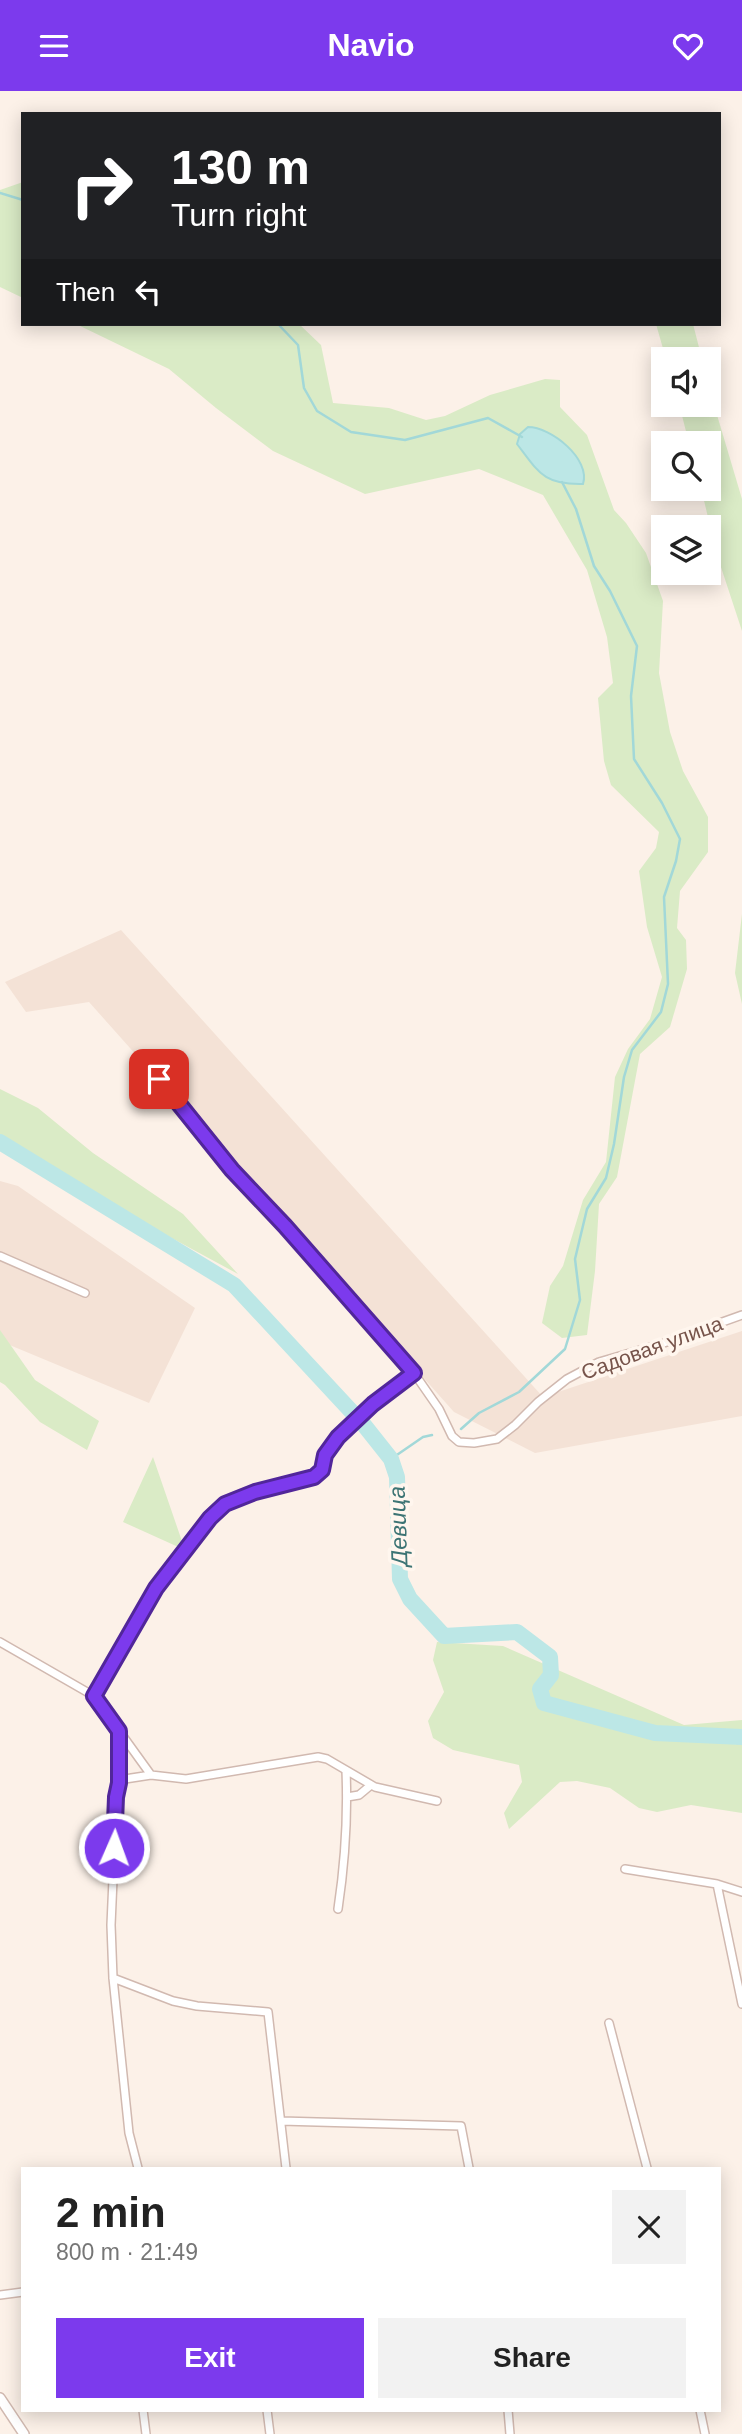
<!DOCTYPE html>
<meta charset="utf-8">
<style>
body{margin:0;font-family:Helvetica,sans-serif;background:#f2f2f2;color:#222;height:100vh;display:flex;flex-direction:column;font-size:26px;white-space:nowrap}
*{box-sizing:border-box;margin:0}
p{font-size:23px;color:#767676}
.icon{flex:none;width:38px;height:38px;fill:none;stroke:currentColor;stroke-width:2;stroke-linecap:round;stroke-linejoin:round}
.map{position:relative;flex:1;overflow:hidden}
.panel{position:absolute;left:21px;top:2076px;width:700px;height:245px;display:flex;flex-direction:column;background:#fff;border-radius:0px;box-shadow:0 4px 18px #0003}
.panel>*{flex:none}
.top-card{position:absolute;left:21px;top:21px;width:700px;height:214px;border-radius:0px;box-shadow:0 4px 18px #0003;background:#202124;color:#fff;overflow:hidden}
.controls{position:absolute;left:651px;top:256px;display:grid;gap:14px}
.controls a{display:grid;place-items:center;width:70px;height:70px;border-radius:0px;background:#fff;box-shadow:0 4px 18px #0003;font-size:35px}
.pin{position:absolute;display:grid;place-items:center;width:60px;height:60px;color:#fff;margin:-30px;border-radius:14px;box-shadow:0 4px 10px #0006}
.me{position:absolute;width:77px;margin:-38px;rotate:2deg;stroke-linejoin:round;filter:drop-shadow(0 0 5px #0008)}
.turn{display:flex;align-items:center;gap:24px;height:147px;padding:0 35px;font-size:32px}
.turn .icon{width:91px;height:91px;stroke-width:2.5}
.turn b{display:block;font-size:49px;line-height:60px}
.then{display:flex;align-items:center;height:66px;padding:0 35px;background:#0003;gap:14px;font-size:26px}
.round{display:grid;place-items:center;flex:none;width:74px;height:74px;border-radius:0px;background:#f2f2f2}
.overview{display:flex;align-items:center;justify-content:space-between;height:119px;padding:0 35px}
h1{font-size:42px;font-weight:700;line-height:52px}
.primary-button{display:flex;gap:14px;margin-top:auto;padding:14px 35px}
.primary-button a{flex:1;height:80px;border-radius:0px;background:#7c3aed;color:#fff;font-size:28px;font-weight:700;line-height:80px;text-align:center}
.primary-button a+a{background:#f2f2f2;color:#222}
header{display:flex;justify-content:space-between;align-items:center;height:91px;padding:0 35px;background:#7c3aed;color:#fff;font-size:32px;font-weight:700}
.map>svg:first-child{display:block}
.residential{fill:#f4e2d6}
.green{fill:#daebc6}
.water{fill:#bce7e6;stroke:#a2d8d8;stroke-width:2}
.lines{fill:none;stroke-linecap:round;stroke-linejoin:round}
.stream{stroke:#a2d8d8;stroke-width:2.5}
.river{stroke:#bce7e6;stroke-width:16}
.minor-casing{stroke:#d1b9b0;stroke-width:10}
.tertiary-casing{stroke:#d1b9b0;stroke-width:12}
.minor{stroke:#fff;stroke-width:7}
.tertiary{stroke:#fff;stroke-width:9}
.route-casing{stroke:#51269a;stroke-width:18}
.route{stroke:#7c3aed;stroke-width:12}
.labels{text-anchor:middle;stroke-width:7;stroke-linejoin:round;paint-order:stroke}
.street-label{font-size:21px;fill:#77544b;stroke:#fff6ee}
.water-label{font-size:23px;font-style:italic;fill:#3c7474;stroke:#fff6ee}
</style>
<header><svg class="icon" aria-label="menu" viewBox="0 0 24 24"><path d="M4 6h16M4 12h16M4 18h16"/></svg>Navio<svg class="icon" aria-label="heart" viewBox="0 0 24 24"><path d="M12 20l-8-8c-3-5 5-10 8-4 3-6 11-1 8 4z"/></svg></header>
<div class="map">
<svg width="742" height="2343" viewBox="0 0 742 2343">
<rect width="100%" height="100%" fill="#fcf1e8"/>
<!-- residential -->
<path class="residential" d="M121,839L543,1306L742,1240V1325L535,1362L454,1321L89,911L26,921L5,891Z
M0,1090L18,1095L195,1217L149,1312L0,1250Z"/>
<!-- green -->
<path class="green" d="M23,91V207L0,196V99Z
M76,233H299L321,254L333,312L389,317L426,329L445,325L490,304L545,288L560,289V316L587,344L614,419L626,432L646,462L663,510L659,582L670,641L683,680L708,726V761L680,800L677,837L686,849L687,878L670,936L640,963L617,1086L599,1113L595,1180L587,1244L562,1247L542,1232L550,1195L563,1175L583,1109L606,1071L615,986L628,958L650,928L662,886L647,836L639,780L656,757L659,741L611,694L604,670L598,607L613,592L607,546L587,479L543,404L479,378L365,403L273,360L216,317L169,278Z
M656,233H693L702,268H666Z
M709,297L742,408V540L717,464L701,397H709V352H689L679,313H709Z
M742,823V913L735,882Z
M0,998L38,1017L93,1062L183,1123L238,1183L0,1054Z
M0,1239L35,1289L99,1330L87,1359L40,1331L5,1294L0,1291Z
M153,1366L185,1459L123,1431Z
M437,1551L503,1555L684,1634L742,1629V1722L691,1714L657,1721L639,1717L610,1697L577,1690L560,1691L509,1738L504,1722L522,1691L519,1674L453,1659L433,1647L428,1630L444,1601L433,1569Z"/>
<!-- water -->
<path class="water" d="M528,336C551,336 591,368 583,393C544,394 539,382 517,353L520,343Z"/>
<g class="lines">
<!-- stream -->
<path class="stream" d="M0,102L23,109
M278,233L298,254L304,297L317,320L351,341L405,349L488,327L522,346
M461,1338L479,1322L519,1301L565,1258L580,1209L575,1168L587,1118L606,1087L614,1053L624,986L632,959L661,921L668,893L664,806L676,770L680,748L662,712L634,668L631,605L637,555L610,500L594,475L576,418L562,391
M391,1368L423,1346L432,1344"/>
<!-- river -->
<path class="river" d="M0,1051L234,1194L364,1334L391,1368L397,1386L400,1488L410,1508L444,1545L517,1541L550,1566L551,1584L540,1598L544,1612L655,1642L742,1646"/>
<!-- minor casing -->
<g class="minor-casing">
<path id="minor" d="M159,988L232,1079L285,1135L414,1282L439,1318L452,1345L459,1351L474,1352L497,1348L515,1334L538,1311L567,1288L599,1271L661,1253L742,1224
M0,1165L85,1202
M0,1551L94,1605L151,1684L186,1688L318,1666L327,1668L375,1696L437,1710
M94,1605L156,1497L210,1427L225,1414L255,1401L314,1386L322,1379L325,1364L338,1346L373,1313L414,1282
M119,1641V1692
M347,1706L359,1704L371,1694
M625,1778L717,1793L742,1801
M717,1793L742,1913
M338,1818C345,1771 348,1727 346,1680
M113,1887L173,1910L197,1915L268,1921L286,2077
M609,1932L647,2077
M281,2030L461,2035L469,2077
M138,2077L129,2042L113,1887L111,1834L117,1697L125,1688L151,1684
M0,2204L23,2201
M143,2319L146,2343
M267,2319L270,2343
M508,2319L510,2343
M700,2319L705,2343"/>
</g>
<!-- tertiary casing -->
<g class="tertiary-casing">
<path id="tertiary" d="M0,2307L24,2343"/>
</g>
<!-- minor -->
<use href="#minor" class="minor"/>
<!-- tertiary -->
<use href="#tertiary" class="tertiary"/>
</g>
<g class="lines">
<!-- route casing -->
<g class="route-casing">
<path id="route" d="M114,1757L116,1706L119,1692V1640L94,1605L156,1497L210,1427L225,1413L255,1401L314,1386L322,1379L325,1364L338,1346L373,1313L414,1282L285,1135L232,1079L159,988"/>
</g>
<!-- route -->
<use href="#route" class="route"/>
</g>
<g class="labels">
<!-- street labels -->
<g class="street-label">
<text transform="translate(652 1257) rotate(-20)" y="7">Садовая улица</text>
</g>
<!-- water labels -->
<g class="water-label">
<text transform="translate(398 1435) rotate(-92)" y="8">Девица</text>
</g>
</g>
</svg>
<div class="controls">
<a><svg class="icon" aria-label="sound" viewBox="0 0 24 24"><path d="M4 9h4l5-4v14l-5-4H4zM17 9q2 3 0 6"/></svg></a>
<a><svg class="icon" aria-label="search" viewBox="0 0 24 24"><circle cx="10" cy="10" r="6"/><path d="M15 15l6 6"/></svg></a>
<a><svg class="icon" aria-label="layers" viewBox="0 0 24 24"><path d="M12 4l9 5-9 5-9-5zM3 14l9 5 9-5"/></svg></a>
</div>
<div class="pin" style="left:159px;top:988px;background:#d93025"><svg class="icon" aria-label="arrive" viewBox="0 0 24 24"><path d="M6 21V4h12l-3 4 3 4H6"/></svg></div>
<svg class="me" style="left:114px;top:1757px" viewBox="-20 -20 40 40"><circle r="17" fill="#7c3aed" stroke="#fff" stroke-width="3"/><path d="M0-11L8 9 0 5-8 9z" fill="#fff"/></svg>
<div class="top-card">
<div class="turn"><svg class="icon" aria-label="right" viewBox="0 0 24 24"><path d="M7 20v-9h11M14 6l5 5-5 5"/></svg><div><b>130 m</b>Turn right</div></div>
<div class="then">Then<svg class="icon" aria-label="left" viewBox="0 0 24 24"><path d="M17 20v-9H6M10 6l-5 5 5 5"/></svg></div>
</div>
<section class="panel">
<div class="overview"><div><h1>2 min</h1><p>800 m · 21:49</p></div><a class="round"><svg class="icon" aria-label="close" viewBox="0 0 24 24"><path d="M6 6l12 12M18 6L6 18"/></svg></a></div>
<div class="primary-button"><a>Exit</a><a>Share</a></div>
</section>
</div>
